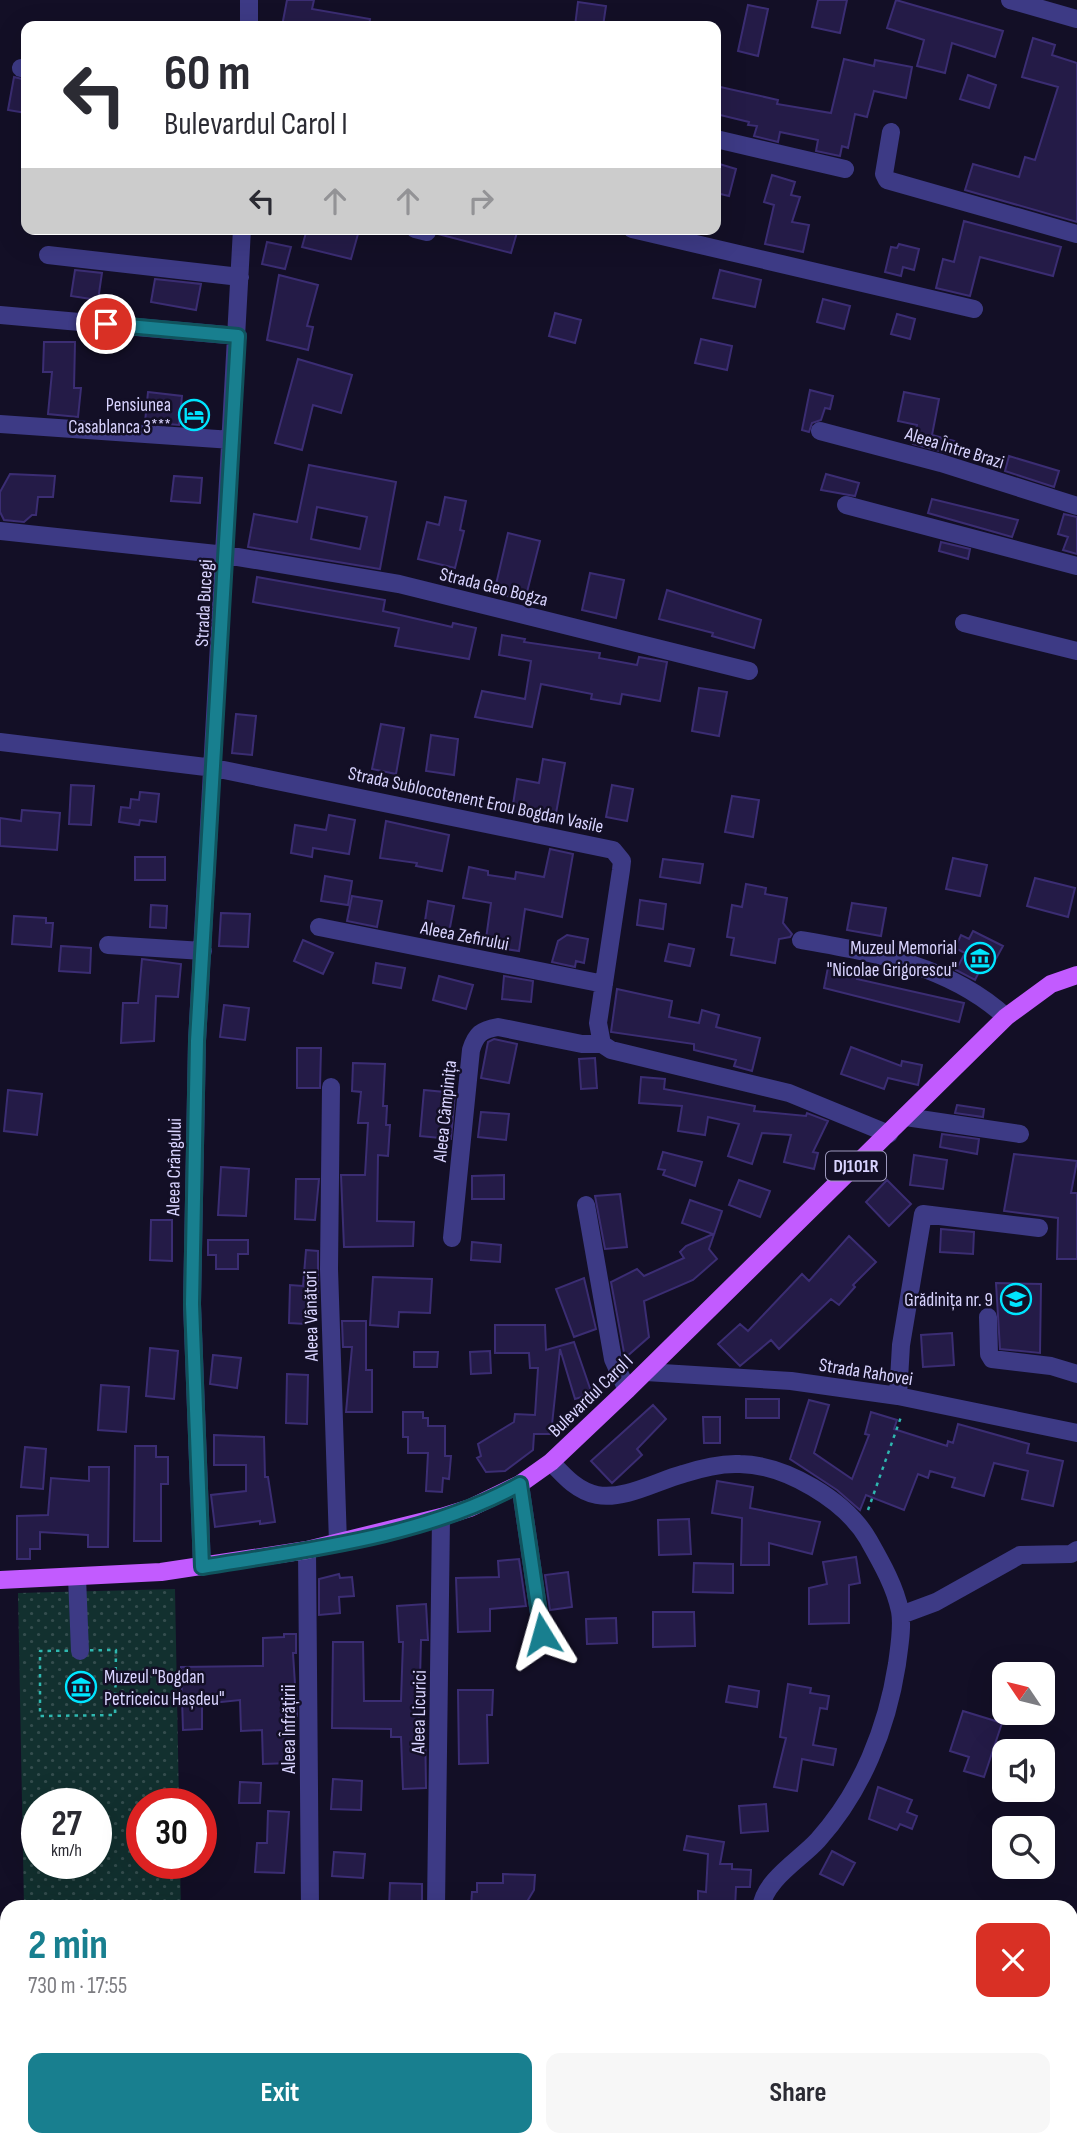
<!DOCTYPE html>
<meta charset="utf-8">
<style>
body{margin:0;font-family:"Sofia Sans Condensed",sans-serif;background:#f7f7f7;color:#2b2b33;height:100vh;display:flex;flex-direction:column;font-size:26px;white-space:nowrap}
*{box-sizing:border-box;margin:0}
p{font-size:23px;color:#7c7c81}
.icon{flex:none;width:38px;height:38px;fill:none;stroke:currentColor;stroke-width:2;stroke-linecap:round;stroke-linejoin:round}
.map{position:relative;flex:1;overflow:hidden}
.details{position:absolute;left:0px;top:1900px;width:1078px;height:247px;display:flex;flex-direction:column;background:#fff;border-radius:21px 21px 0 0;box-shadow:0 7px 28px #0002}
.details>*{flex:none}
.hud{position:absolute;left:21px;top:21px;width:700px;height:214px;border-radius:14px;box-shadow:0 7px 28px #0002;background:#fff;color:#2b2b33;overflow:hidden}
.needle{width:46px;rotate:305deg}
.controls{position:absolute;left:992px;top:1662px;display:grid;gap:14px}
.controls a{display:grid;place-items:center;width:63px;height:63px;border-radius:14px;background:#fff;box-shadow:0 7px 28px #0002;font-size:35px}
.speed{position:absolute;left:21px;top:1788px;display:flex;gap:14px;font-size:35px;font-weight:700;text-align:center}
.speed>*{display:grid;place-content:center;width:91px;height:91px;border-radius:50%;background:#fff;box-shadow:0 7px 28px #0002;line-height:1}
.speed small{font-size:18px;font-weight:400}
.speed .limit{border:10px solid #d22;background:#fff;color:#111}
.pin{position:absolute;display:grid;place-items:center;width:60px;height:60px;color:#fff;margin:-30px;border:4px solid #fff;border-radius:50%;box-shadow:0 2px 7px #0007}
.me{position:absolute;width:77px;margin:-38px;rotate:352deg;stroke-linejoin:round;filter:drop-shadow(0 0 5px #0008)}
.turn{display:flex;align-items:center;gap:24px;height:147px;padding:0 28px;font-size:32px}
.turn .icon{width:91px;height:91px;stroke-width:2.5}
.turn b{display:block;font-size:49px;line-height:60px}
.lanes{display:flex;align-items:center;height:66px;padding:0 28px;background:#0003;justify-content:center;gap:35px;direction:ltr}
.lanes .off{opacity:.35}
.round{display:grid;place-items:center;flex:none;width:74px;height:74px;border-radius:14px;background:#f7f7f7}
.overview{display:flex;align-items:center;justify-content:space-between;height:119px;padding:0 28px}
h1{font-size:42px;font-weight:700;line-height:52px;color:#187f8f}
.button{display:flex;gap:14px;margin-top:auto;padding:14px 28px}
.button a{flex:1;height:80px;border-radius:14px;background:#187f8f;color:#fff;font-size:28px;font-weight:700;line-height:80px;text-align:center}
.button a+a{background:#f7f7f7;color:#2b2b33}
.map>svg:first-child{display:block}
.grass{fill:url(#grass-dots);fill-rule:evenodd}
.building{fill:#241b47;stroke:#3b2d73;stroke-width:2;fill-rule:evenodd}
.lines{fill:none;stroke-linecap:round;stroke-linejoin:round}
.path{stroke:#2fb8b0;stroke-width:2.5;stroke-dasharray:3.5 5;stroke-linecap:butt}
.minor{stroke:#3d3a85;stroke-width:18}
.major{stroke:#c25bff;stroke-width:18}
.route-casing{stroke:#10535d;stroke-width:18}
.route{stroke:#187f8f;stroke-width:12}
.labels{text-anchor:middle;stroke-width:5;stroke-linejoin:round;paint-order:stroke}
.shield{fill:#130f26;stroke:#9e99be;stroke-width:2}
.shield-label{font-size:18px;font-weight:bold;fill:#d9d4ff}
.poi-label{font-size:19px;fill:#d9d4ff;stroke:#130f26;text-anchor:end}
.street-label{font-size:19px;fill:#d9d4ff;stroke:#130f26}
</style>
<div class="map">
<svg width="1077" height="2147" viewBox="0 0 1077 2147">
<defs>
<pattern id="grass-dots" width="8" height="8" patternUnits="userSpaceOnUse" patternTransform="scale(1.75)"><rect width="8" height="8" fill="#12302f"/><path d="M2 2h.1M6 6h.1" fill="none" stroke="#344d4e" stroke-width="1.8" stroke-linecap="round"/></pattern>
</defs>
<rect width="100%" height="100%" fill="#130f26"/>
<!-- grass -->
<path class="grass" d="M175,1589L179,1804H142V1864H180L181,1907H24L18,1593ZM37,1804H96V1864H37Z"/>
<!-- building -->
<path class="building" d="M287,0H314L312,9L370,19L369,26H282Z
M818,0H847L840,33L812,27Z
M896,0L1003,31L995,57L952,43L945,73L917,66L924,40L887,28Z
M578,2L606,6L603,26H575Z
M748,5L768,9L758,56L738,51Z
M1033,38L1055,45L1052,55L1077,63V222L965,190L973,164L1019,177L1025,157L1035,160L1058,87L1022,77Z
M844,59L874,66L875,60L912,67L906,98L874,91L867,117L855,114L848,148L842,146L840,156L816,151L818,140L780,132L778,142L754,136L757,126L748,125L749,122L716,114V86L778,100L777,104L831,113Z
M968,75L996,85L989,108L960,99Z
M14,77L26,80V113L8,110Z
M716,163L736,169L729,196L716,193Z
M772,175L795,182L791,195L800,197L792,222L809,225L803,252L765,244L774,205L764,202Z
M964,221L1061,247L1053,276L980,257L970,296L936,288L943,259L954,262Z
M307,229H339L358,234L351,259L302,247Z
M439,229H518L511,253L438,234Z
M267,242L291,247L285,269L262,264Z
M899,244L919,249L914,270L903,267L901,276L885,272L891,247L897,248Z
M75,270L102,273L98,300L71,296Z
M720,270L761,280L755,307L713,298Z
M279,275L318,285L307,326L313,327L308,350L267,340Z
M155,279L201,284L196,310L151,302Z
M823,299L850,306L844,329L817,322Z
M555,313L581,320L575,343L549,336Z
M897,314L915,319L910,339L891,334Z
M701,339L732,346L727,370L695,363Z
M44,342H75L74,388H81L78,417L48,414L52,372H43Z
M298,359L352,375L341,413L313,405L302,450L275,443Z
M810,390L833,396L830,409L825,408L821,420L812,423L809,432L802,430Z
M148,392L182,396L179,425L145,422Z
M904,392L939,399L932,435L958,442L955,455L913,444L917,425L898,421Z
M1009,456L1059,471L1054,487L1005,471Z
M309,465L396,482L380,569L248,547L254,514L297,522ZM317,507L367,517L360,549L311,539Z
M10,474L55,476L53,497H38L36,515H32L24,522L4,520L0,512V492Z
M826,474L859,483L855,496L821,490Z
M174,476L202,478L200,503L171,501Z
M445,497L466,501L460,530L464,531L455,568L418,559L427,522L439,525Z
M932,499L1018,520L1012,537L928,513Z
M1064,514L1077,517V554L1063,550L1068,537L1058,534Z
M508,533L540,541L525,600L494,593Z
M941,542L970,549L968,559L939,551Z
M590,573L624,580L616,618L582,610Z
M257,577L385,600L383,611L452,627L453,623L476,628L469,659L395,646L399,628L253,602Z
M667,590L761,620L754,648L712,636L713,633L659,619Z
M502,635L525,639L524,642L600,653L599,658L637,665L639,657L667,662L660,701L622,694L620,704L591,699L592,694L541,684L532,727L475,717L482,691L525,699L531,661L499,655Z
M699,688L727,692L719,736L692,731Z
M236,714L256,716L252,755L232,753Z
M381,724L404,728L396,774L372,769Z
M431,735L458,739L454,775L426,771Z
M543,759L565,763L555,819L512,811L517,779L539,783Z
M71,785L94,786L91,825L69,824Z
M612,785L633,789L627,821L606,817Z
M140,792L159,794L156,822L140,820L139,825L119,822L121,807L130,808L131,799L139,800Z
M732,796L759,800L753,837L725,832Z
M22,810L60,813L57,850L0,846V818L21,821Z
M329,815L355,820L349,854L313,848L312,857L291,853L295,825L326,830Z
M386,821L449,835L442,871L416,866L417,863L380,858Z
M550,849L573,854L562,917L525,909L519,951L485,946L491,903L463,898L469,867L488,871V875L515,879L516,872L544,877Z
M135,857H165V880H135Z
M953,858L987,865L980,896L946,889Z
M663,859L703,864L700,883L660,877Z
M325,876L352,881L348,905L321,901Z
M1035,878L1075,888L1068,917L1027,906Z
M746,884L766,888L765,894L787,898L783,923L792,934L790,937L779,939L775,963L731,955L734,938L727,937L732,905L742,907Z
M352,896L382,901L377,927L347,921Z
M640,900L666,904L663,929L637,925Z
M428,901L454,906L448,938L423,934Z
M852,903L886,908L881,936L847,930Z
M151,905L167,906L166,928L150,927Z
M221,913L250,914L248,947L219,946Z
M14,916L46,918V923H53L51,947L12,944Z
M973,931L1003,946L992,966L984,962L975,980L956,970L965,953L955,948L961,935L969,939Z
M567,935L588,939L584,963L576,961L575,967L552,962L558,941Z
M303,940L333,953L323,974L294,961Z
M669,944L694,949L690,966L665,961Z
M61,946L91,948L90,973L59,971Z
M142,959L181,964L178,997L156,996L154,1041L121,1043L123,1003H138Z
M829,962L859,969L857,979L964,1003L959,1022L824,988Z
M376,963L405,968L401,988L373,983Z
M439,976L473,985L466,1009L433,1000Z
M504,976L533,981L531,1002L502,999Z
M617,989L672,1001L669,1017L699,1023L702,1010L719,1015L716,1027L760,1038L752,1071L734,1066L736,1060L694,1050V1044L611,1032Z
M224,1005L249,1008L245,1040L220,1037Z
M494,1039L517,1044L509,1083L481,1078L488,1042Z
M851,1047L901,1066L902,1061L922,1065L918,1085L888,1078L884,1089L841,1074Z
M297,1048H321L320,1088H297Z
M595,1058L597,1088L581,1089L579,1059Z
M353,1063L385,1064L383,1106H387L386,1125H390L388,1156L378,1155L377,1221L414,1222L413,1246L344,1247L341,1175H365L368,1123H358L361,1092L352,1091Z
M641,1077L665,1079L664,1089L755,1106L754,1111L806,1116L807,1113L828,1121L813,1152L818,1153L814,1169L784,1162L791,1135L762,1133L752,1164L728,1156L739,1124L708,1117L705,1135L678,1131L682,1106L639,1103Z
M8,1090L42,1094L37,1135L4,1131Z
M424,1090L455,1093L451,1139L420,1136Z
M957,1105L984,1109L983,1117L955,1113Z
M481,1112L509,1114L506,1140L478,1137Z
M942,1134L979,1139L977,1154L940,1147Z
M663,1152L702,1162L695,1186L663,1175L665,1170L658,1169Z
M1014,1154L1077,1161L1071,1193H1077V1259H1057L1058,1218L1004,1211Z
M914,1155L947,1160L943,1189L910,1185Z
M221,1167L249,1169L246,1216L218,1215Z
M504,1175V1199H472V1176Z
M296,1179H319L315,1220L295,1219Z
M739,1180L770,1191L760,1217L729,1205Z
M887,1180L911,1204L889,1226L866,1202Z
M620,1194L627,1247L605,1249L595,1196Z
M690,1200L722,1211L709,1249L717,1259L693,1280L644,1301L649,1337L625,1358L611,1282L637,1269L644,1276L684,1258L680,1252L686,1246L713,1234L682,1223Z
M151,1220H172V1261L150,1260Z
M941,1229L974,1232L973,1254L940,1252Z
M849,1236L876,1262L853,1285L855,1287L839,1305L831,1299L779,1349L771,1340L740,1366L718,1344L740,1324L748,1331L802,1274L809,1281Z
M208,1240H248V1254H238V1269H216V1255H208Z
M472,1242L501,1245L500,1262L471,1260Z
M306,1250L318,1251V1306L307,1305L306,1324L289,1323L290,1285L303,1286Z
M373,1277L432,1279L430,1313L399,1312L398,1327L370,1325Z
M584,1278L596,1329L574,1337L556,1289Z
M996,1283L1041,1284L1040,1353L1000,1349Z
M342,1321H366V1370H372V1412H346L352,1347H343Z
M495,1325H545L546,1350L574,1342L592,1394L575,1399L560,1349L551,1434H534L533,1450L505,1471L486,1472L477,1458L481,1456L478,1444L514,1422L515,1414L535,1415L538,1368H530L529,1353H495Z
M952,1333L954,1365L923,1367L921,1335Z
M150,1348L178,1351L174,1399L146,1396Z
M490,1351L491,1373L471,1374L470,1352Z
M414,1352H438L437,1367H414Z
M213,1355L241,1358L237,1388L210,1384Z
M287,1374L308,1375L307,1424L286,1423Z
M101,1385L129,1387L126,1432L98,1430Z
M746,1399H779V1418H746Z
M809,1400L829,1405L814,1453L852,1479L869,1435L865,1434L871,1412L897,1420L894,1429L947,1446L948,1441L953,1443L958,1424L1029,1444L1027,1453L1063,1461L1053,1506L1022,1499L1028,1471L994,1463L984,1496L952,1487L955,1478L930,1471L928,1478L918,1474L904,1510L866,1495L860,1510L837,1490L790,1459Z
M653,1405L666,1419L637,1449L642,1455L612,1483L591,1461Z
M403,1412H423V1418H428V1426H445V1456H451L449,1479L443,1478L442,1492L426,1491L428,1453H408V1437H403Z
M703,1417H720V1443H704Z
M214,1435L264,1437L265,1477H268L275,1522L260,1524V1521L215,1527L211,1495L246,1491V1465H214Z
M135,1446H156V1457H168V1484H161V1541H134Z
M25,1447L46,1449L43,1489L21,1487Z
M89,1467H109L108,1547H88V1535L40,1532V1549H30V1559H17V1516L48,1515L51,1478L89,1481Z
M717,1481L753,1487L750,1508L820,1522L812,1554L769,1543V1565H741L742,1518L712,1513Z
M689,1519L691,1554L659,1555L658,1520Z
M856,1557L860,1583L849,1585V1623L809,1624V1588L827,1584L823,1562Z
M519,1559L526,1606L490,1609V1631L458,1632L456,1578L499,1577L498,1561Z
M694,1563L733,1564V1593L693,1592Z
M568,1572L572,1607L550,1610L545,1575Z
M339,1574L340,1578L352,1577L354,1596L339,1597L340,1613L319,1615V1579Z
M426,1604L428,1640H421L419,1719H425L426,1788L403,1789L401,1737H391V1729L332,1728L333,1642H363L364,1701H401L403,1642H399L397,1606Z
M653,1612H694L695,1646L653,1647Z
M616,1618L617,1643L587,1644L586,1619Z
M284,1634H296V1653H293L297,1716H288L290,1763L263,1764L262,1730L241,1731L240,1700L202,1704V1729L183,1730L181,1667L263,1666V1638L284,1637Z
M788,1684L811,1688L810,1693L829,1696L827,1709L820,1708L813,1745L836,1749L833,1765L802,1759L797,1791L774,1787L786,1738L780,1737Z
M729,1686L759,1691L757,1707L726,1702Z
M458,1690H493L492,1715H487L488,1763L459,1764Z
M963,1711L1002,1723L984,1777L964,1771L969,1757L950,1751Z
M333,1779L362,1781L361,1810L331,1809Z
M240,1782L261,1783L260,1803H239Z
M878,1787L912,1800L907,1812L917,1816L912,1829L900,1824L897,1830L869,1819Z
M766,1804L768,1831L741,1833L739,1806Z
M268,1811L289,1812L284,1873L255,1872L257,1843H267Z
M687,1836L724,1842L720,1864H732V1869L751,1870L750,1887H736L735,1908L698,1906V1891L706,1892L708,1854L684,1850Z
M832,1851L855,1863L843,1885L820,1874Z
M334,1852L365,1854L363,1878L332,1876Z
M503,1874L535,1875L534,1890L528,1900L533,1908H471L472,1892H477V1883H503Z
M390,1883L422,1884V1908H389Z"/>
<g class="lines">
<!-- path -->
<path class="path" d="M868,1510L902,1414
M116,1650L115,1715L40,1716V1651Z"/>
<!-- minor -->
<path class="minor" d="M1010,0L1077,19
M249,26V0
M21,68L26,69
M891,132L884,174L887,180L1077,234
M716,139L845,169
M415,229L427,232
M632,229L974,309
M48,255L240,277
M0,315L238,336
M0,424L232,440
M820,431L941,463L1077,506
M846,505L1077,566
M0,531L226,555L399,584L749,671
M964,623L1077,651
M0,742L214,768L613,850L622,861L621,870L598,1023L602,1044L611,1050L789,1093L889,1134
M319,927L604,984
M801,940C875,953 949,965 1006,1017
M108,945L203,951
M331,1087L329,1269L338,1543
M906,1117L1020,1134
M586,1205L613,1359L627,1390
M452,1238L471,1050C476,1034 481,1030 498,1027L582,1044H602
M988,1317L989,1354L992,1359L1051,1366L1077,1374
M646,1372L791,1381L898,1396L1077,1433
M898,1396L901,1345L923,1214L1039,1228
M551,1462C564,1476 577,1491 597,1495C625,1500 657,1481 683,1474C701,1468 721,1463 740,1464C786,1465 845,1500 868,1539C881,1562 895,1586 900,1611C903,1627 899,1648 897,1664C887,1728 862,1791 818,1840C801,1859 764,1880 761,1908
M520,1484L542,1634
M307,1550L310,1908
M202,1567L192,1304L197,1041L242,229
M77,1577L80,1651
M901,1615L936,1602L1020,1555L1071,1554L1077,1550
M436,1908L441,1517
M810,2140V2147"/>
<!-- major -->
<path class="major" d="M0,1580L161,1572L307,1550L441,1517L470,1508L520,1484L551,1462L627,1390L1006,1017L1051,984L1077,975"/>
</g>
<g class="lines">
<!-- route casing -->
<g class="route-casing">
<path id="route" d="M106,324L238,336L197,1041L192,1304L202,1567C306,1550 427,1536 520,1484L542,1634"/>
</g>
<!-- route -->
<use href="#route" class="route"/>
</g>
<!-- icons -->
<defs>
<g id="hotel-ring" transform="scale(1.575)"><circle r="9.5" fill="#130f26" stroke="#00e5ff" stroke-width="1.5"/><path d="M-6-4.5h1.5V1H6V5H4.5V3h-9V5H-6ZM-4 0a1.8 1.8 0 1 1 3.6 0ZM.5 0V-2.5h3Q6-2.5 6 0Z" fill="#00e5ff"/></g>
<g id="museum-ring" transform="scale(1.575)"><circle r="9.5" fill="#130f26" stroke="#00e5ff" stroke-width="1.5"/><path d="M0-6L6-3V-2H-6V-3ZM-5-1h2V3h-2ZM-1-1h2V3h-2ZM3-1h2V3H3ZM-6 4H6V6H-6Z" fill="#00e5ff"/></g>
<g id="school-ring" transform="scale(1.575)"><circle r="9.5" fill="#130f26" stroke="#00e5ff" stroke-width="1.5"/><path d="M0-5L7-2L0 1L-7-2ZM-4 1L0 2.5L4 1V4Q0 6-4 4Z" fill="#00e5ff"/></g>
</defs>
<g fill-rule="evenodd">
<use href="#hotel-ring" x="194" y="415"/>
<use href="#museum-ring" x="980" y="958"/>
<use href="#school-ring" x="1016" y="1299"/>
<use href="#museum-ring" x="81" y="1687"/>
</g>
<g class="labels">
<!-- shield labels -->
<rect class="shield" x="826" y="1151.5" width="60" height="29" rx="5"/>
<g class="shield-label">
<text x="856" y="1172">DJ101R</text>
</g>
<!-- poi labels -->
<g class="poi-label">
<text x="171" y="411">Pensiunea<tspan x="171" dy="22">Casablanca 3***</tspan></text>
<text x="957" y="954">Muzeul Memorial<tspan x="957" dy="22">"Nicolae Grigorescu"</tspan></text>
<text x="993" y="1306">Grădinița nr. 9</text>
<text x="104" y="1683" text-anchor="start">Muzeul "Bogdan<tspan x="104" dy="22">Petriceicu Hașdeu"</tspan></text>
</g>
<!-- street labels -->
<g class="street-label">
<text transform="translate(955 447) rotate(17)" y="7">Aleea Între Brazi</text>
<text transform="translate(494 586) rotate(14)" y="7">Strada Geo Bogza</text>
<text transform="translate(203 603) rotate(-87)" y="7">Strada Bucegi</text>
<text transform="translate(476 799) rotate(12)" y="7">Strada Sublocotenent Erou Bogdan Vasile</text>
<text transform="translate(465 935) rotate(11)" y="7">Aleea Zefirului</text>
<text transform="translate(444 1111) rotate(-84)" y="7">Aleea Câmpinița</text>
<text transform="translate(173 1167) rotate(-89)" y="7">Aleea Crângului</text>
<text transform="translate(310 1316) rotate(-91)" y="7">Aleea Vânători</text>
<text transform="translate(866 1371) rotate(9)" y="7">Strada Rahovei</text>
<text transform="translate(590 1395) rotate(-44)" y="7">Bulevardul Carol I</text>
<text transform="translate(418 1712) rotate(-89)" y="7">Aleea Licurici</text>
<text transform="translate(288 1729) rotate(-90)" y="7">Aleea Înfrățirii</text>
</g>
</g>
</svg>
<div class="controls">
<a><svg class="needle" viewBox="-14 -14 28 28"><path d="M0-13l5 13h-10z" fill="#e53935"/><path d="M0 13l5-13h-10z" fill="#7c7c81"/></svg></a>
<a><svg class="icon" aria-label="sound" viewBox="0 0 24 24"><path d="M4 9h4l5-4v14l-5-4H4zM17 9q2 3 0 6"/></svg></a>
<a><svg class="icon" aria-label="search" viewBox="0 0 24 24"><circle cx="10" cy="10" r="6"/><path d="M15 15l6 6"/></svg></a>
</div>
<div class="speed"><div>27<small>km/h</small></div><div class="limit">30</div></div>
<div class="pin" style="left:106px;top:324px;background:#d93025"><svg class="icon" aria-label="arrive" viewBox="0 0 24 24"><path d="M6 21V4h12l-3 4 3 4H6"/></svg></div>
<svg class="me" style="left:542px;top:1634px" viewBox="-20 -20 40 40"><path d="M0-17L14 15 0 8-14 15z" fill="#187f8f" stroke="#fff" stroke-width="4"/></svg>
<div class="hud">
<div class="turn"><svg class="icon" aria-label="left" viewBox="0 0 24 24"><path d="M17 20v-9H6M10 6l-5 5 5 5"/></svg><div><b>60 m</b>Bulevardul Carol I</div></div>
<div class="lanes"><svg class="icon" aria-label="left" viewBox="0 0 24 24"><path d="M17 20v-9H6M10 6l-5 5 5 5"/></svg><svg class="icon off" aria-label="ahead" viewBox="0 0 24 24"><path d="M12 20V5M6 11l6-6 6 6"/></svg><svg class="icon off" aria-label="ahead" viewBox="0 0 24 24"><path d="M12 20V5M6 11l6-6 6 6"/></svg><svg class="icon off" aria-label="right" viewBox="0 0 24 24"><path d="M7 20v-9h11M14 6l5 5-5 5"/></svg></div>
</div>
<section class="details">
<div class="overview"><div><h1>2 min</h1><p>730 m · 17:55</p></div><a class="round" style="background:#d93025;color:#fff"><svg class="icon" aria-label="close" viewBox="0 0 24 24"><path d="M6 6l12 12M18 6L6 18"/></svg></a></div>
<div class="button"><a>Exit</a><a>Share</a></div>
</section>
</div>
